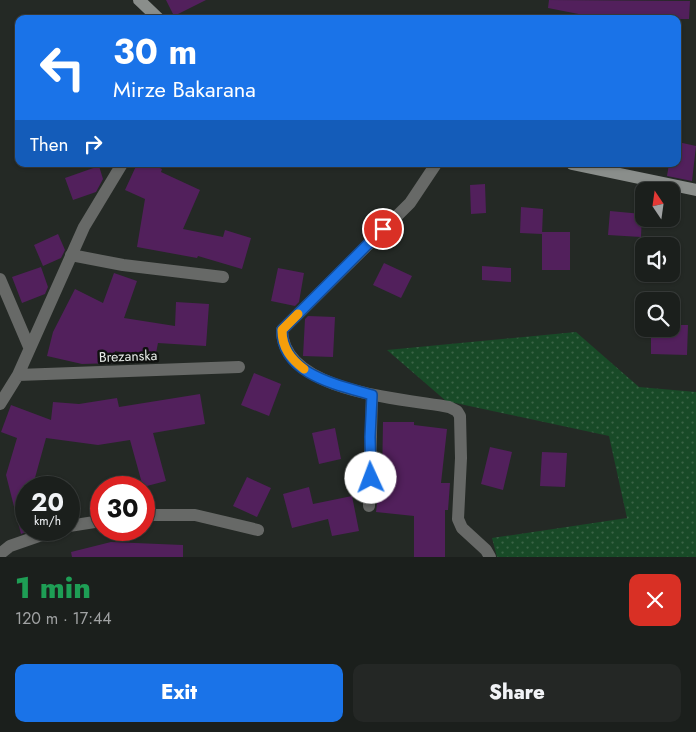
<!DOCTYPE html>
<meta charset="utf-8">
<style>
body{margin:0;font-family:Jost,sans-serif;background:#242725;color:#f1f3f6;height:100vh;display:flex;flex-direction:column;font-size:19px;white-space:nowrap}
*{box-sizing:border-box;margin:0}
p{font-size:16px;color:#a0a2a3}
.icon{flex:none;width:28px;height:28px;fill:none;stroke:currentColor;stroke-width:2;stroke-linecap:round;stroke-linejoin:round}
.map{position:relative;height:557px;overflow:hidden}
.drawer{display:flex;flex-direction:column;background:#1b1f1c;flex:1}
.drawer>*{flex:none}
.hud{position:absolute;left:15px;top:15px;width:666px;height:152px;border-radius:10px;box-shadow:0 1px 4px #0004,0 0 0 1px #393d3b;background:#1a73e8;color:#fff;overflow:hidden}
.needle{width:32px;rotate:347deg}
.tools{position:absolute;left:635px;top:182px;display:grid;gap:10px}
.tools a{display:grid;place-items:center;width:45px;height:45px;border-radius:10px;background:#1b1f1c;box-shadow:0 1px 4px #0004,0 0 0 1px #393d3b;font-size:25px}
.speed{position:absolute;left:15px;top:476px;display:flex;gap:10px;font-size:25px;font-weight:700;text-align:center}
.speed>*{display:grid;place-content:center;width:65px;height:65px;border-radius:50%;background:#1b1f1c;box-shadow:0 1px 4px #0004,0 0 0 1px #393d3b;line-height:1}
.speed small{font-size:12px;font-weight:400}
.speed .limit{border:8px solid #d22;background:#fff;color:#111}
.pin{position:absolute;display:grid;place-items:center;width:42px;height:42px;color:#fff;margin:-21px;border:2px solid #fff;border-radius:50%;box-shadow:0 1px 5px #0007}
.me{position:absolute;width:55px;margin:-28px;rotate:358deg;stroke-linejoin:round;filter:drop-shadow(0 0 4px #0008)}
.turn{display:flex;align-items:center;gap:18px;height:105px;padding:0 15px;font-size:22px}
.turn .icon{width:65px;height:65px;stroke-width:2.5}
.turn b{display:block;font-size:35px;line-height:42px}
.then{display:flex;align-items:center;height:48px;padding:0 15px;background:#0003;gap:10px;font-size:19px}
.round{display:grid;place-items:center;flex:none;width:52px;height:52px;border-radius:10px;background:#242725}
.head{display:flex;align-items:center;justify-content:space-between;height:85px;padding:0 15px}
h1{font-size:30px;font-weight:800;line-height:38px;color:#1e9e55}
.button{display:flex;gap:10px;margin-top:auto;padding:10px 15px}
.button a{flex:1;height:58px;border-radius:10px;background:#1a73e8;color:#fff;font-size:20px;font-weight:800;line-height:58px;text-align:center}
.button a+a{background:#242725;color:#f1f3f6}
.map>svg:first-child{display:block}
.grass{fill:url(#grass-dots)}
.building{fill:#52205c}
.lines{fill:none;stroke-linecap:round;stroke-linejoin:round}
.street{stroke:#676967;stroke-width:12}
.secondary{stroke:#8a8e8b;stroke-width:12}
.route-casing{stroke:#114b97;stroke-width:12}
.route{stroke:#1a73e8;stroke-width:9}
.slow{stroke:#f59e0b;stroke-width:9}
.labels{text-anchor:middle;stroke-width:5;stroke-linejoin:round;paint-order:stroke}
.street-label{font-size:14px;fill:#e8ece9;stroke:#0f110f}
</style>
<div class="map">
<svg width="696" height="557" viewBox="0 0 696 557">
<defs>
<pattern id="grass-dots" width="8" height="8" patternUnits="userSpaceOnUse" patternTransform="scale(1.25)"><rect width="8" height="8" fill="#184a27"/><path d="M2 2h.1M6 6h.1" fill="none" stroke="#3a6446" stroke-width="1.8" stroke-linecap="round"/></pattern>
</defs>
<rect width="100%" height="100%" fill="#242925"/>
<!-- grass -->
<path class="grass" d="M576,332L639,387L696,392V557H497L492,538L627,518L609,436L446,401L387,350Z"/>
<!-- building -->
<path class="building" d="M166,0H206L174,16Z
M549,0L690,1L689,19H604L548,8Z
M678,142L696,146L692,181L667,176L669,164H678Z
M137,164H151L162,169L161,172L200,190L183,229L223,237L225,230L251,238L242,269L198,256L197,258L137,247L145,199L125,190Z
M99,166L103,179L96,192L73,200L65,178Z
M485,184L486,213L471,214L470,185Z
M521,207L543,209L542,234L520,233Z
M610,211L642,214L641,237L608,235Z
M542,232H570V270H542Z
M58,234L65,250L61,258L43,266L34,245Z
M384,263L412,276L401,298L373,285Z
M482,266L511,268V282L482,280Z
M41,267L48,287L45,294L22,303L12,277Z
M278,268L304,273L299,302L295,306L271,301Z
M114,273L137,281L124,318L175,326L176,302L209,304L206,346L158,343L155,358L115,351L114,363L82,364L47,356L53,332L75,289L103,303Z
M308,316L335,317L333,357L303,356L305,319Z
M671,325H688L687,355L651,354V329H671Z
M254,373L281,384L269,416L241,405Z
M200,394L205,424L153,433L166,481L143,487L130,440L98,445L46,438L33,485L26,483V532L21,534L6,475L17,438L1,432L11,405L51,420L53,402L79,404L117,398L119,407Z
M383,422H414V425L447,429L441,483H450L448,510H445V557H414V516L376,512L380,479L382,480Z
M335,428L341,459L319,464L312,433Z
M490,447L512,452L503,490L481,484Z
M542,452L567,453L565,487L540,486Z
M247,477L271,488L257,517L233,506Z
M309,487L313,504L352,496L359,531L332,536L328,519L292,528L283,494Z
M111,542L183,545V557H72L71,552Z"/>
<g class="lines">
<!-- street -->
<path class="street" d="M436,164L410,203L282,330C282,392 405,399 449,407L457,411L460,416L461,458L458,519L462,528L486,550L490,557
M71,255L123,265L223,277
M0,279L29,347
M18,375L239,367
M0,404L18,375L84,227L122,164
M369,506L372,395
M144,515H195L258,530
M69,526L101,521
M0,554L10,546L56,530"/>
<!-- secondary -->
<path class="secondary" d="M139,0L159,19
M572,164L696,190"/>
</g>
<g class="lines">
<!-- route casing -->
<g class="route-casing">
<path id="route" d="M371,478L370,437L372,395C338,385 282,375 282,330L383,229"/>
</g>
<!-- route -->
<use href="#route" class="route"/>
<!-- slow -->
<path class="slow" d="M298,314L282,330C282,348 291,359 304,369"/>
</g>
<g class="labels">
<!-- street labels -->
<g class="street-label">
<text transform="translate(128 356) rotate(-2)" y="5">Brezanska</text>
</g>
</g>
</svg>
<div class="tools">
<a><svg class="needle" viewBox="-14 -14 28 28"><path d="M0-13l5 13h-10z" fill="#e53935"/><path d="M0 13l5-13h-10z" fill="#a0a2a3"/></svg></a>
<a><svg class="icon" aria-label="sound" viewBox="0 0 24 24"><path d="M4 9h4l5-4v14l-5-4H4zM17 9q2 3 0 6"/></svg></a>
<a><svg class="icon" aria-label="search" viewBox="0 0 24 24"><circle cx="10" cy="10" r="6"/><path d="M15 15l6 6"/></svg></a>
</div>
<div class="speed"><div>20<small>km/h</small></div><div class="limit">30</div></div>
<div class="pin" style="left:383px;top:229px;background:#d93025"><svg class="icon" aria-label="arrive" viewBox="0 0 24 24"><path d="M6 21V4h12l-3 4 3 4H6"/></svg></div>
<svg class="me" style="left:371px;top:478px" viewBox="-20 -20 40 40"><circle r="19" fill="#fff"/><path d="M0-13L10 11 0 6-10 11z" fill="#1a73e8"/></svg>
<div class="hud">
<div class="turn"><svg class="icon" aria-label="left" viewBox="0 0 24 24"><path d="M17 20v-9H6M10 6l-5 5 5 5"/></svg><div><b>30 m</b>Mirze Bakarana</div></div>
<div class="then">Then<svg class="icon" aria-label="right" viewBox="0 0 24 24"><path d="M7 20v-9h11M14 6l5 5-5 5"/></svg></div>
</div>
</div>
<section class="drawer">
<div class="head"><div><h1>1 min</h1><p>120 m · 17:44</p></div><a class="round" style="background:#d93025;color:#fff"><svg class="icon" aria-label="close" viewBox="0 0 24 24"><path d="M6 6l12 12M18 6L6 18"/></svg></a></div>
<div class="button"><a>Exit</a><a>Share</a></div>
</section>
